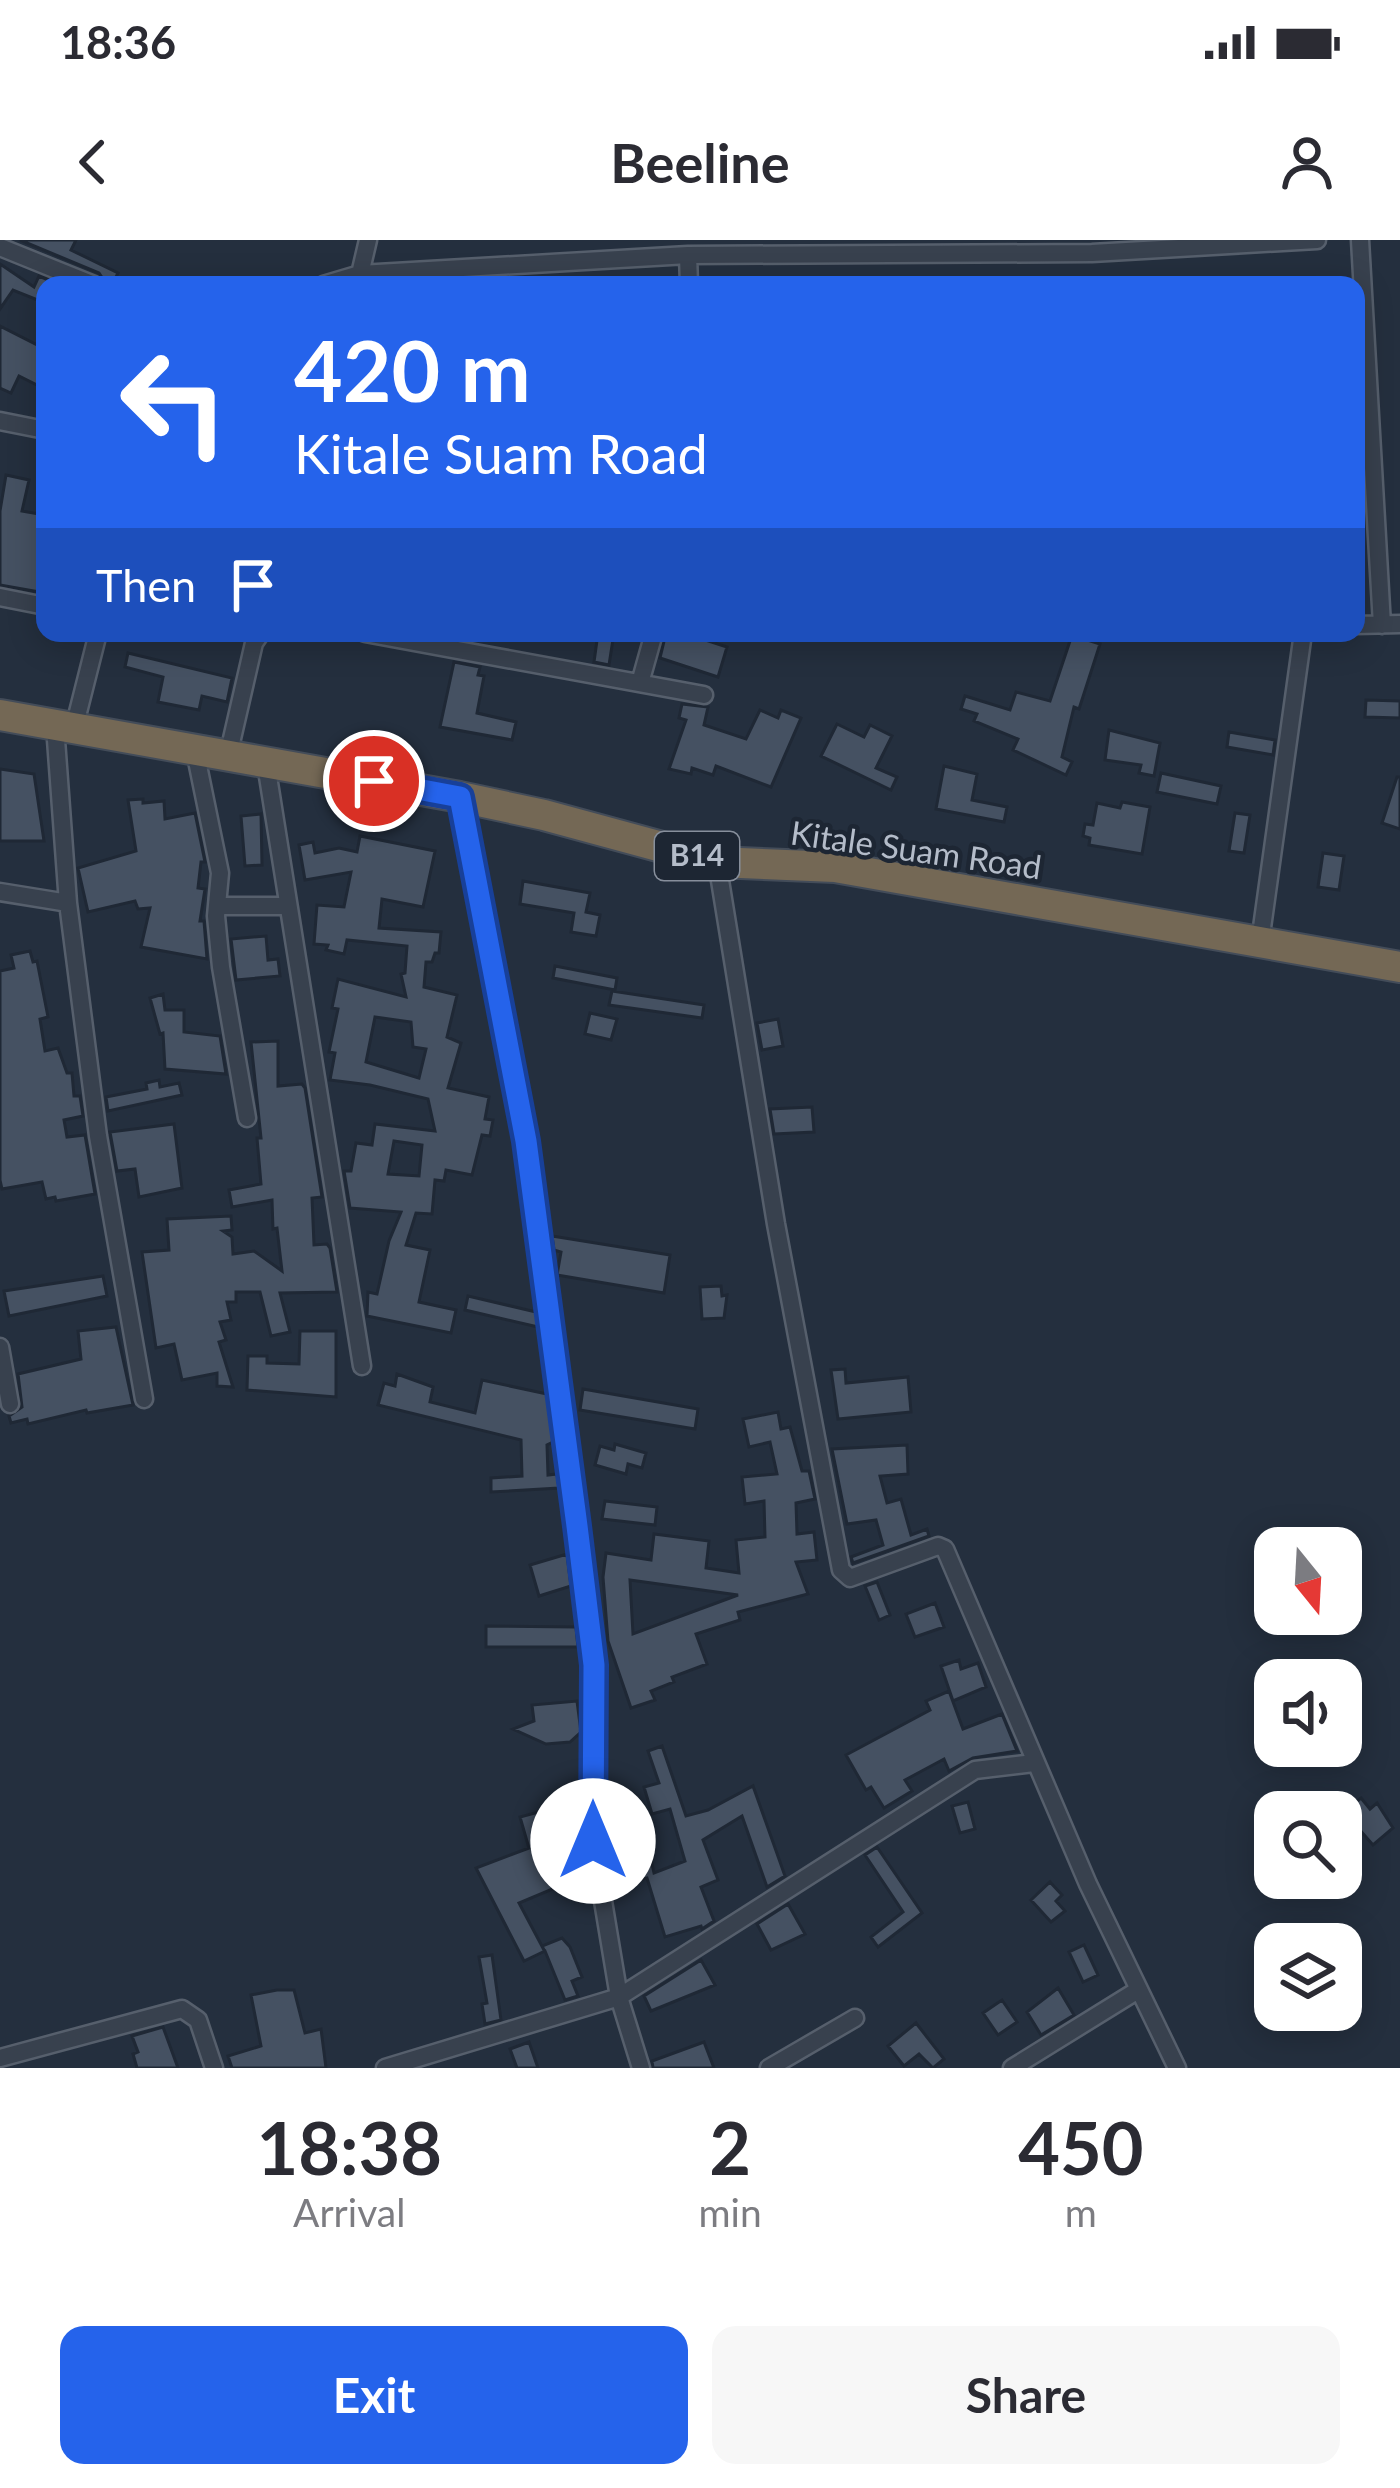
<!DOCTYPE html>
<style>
body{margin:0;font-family:Lato,sans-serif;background:#f7f7f7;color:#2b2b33;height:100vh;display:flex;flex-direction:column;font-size:45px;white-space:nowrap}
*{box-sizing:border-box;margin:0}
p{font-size:39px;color:#7c7c81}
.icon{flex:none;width:66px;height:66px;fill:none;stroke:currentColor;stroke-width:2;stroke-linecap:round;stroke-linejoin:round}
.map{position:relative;height:1828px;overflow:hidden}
.drawer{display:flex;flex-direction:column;background:#fff;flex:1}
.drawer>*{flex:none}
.banner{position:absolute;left:36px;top:36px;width:1329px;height:366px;border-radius:24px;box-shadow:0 6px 30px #0003;background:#2563eb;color:#fff;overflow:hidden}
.needle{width:78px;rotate:162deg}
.fabs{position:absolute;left:1254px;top:1287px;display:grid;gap:24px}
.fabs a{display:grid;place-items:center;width:108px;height:108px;border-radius:24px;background:#fff;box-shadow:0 6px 30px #0003;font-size:60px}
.pin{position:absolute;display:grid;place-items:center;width:102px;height:102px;color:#fff;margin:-51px;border:6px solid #fff;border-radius:50%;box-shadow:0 3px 12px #0007}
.me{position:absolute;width:132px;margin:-66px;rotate:0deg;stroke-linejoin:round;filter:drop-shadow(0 0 9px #0008)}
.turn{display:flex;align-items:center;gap:42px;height:252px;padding:0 60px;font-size:54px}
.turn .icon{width:156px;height:156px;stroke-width:2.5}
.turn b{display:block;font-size:84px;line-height:102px}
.then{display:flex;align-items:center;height:114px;padding:0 60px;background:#0003;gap:24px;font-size:45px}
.eta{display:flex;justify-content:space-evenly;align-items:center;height:204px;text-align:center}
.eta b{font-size:72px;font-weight:700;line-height:84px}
.action{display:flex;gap:24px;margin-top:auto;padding:24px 60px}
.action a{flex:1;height:138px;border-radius:24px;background:#2563eb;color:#fff;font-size:48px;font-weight:700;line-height:138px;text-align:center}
.action a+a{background:#f7f7f7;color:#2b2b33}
.status{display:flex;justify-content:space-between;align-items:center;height:84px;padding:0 60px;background:#fff;direction:ltr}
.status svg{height:33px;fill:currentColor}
header{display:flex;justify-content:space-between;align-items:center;height:156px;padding:0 60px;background:#fff;font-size:54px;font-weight:700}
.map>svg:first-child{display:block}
.building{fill:#455162;stroke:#1f2835;stroke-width:3;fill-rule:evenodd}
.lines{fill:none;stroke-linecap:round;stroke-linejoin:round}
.street-casing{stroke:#565f6c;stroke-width:21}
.highway-casing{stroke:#434c59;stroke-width:34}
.street{stroke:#38414e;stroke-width:16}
.highway{stroke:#746855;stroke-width:30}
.route-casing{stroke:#184099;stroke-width:30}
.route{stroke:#2563eb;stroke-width:21}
.labels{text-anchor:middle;stroke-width:9;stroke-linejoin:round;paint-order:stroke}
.shield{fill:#1d2633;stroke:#878f9c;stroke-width:3}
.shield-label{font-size:30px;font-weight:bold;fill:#b4bcc9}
.street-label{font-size:33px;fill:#b4bcc9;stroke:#1d2633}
</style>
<div class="status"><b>18:36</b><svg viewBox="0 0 49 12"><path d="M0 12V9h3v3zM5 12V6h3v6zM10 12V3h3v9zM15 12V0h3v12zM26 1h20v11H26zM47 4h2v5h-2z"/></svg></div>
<header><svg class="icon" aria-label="back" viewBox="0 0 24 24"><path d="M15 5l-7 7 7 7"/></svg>Beeline<svg class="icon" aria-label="person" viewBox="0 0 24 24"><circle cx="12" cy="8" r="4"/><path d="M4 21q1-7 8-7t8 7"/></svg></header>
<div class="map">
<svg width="1400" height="1828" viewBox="0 0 1400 1828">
<rect width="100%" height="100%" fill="#242f3e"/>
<!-- building -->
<path class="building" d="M20,0H76L71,10L118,33L112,45H107L99,33Z
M0,24L34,47L39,36L60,45H45V63L13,50L0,69Z
M0,86L45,109V149L19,136L11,153L0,148Z
M6,235L29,240L22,271L45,275V353L0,345V271Z
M598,393H614L609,425L594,422Z
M666,393H684L727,407L718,437L660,418Z
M1072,395L1100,404L1079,469L1074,467L1062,517L1072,522L1066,535L1013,510L1018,499L974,481L977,474L961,469L965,456L1010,470L1016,452L1050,461Z
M128,413L232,438L227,462L202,456L199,470L158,462L163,437L125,427Z
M454,422L480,427L478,435L484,436L477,473L516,482L512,500L440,487Z
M1366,460L1400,461V478L1365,477Z
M682,464L708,467L704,485L746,499L760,470L778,478L781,470L801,478L771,547L716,526L713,535L692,528L691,534L669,529L686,480L679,478Z
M837,484L864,497L870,485L892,496L876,528L897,537L891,550L821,516Z
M1109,490L1160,503L1154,536L1139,533L1141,525L1105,520Z
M1229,492L1275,500L1273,515L1227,507Z
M944,526L977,534L972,560L1007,567L1004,582L936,569Z
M0,529L34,534L44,601H0Z
M1161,533L1221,546L1217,564L1157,552Z
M1397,537H1400V589L1382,583Z
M143,559V563L164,561L165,579L195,573L205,622H201L198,648L205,649L200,681H204L207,719L141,707L150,668L138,669L135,661L88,672L78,628L136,611L128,560Z
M1122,562L1150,567L1142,614L1089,605L1090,598L1083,596L1085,584L1093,585L1097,563L1120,568Z
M1235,573L1250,575L1244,613L1229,611Z
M261,574L262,625L245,626L241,576Z
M360,596L435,611L423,667L382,659L379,688L441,692L439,713H435L432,722H426L424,747L457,755L447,797L461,803L448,848L489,857L485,879L493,880L490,896L482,895L472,935L446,930L444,941L435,940L432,974L416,973L406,1005L430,1010L419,1062L456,1070L451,1093L367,1076L368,1052L377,1054L389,1001L401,972L350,968L344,931H351L356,903L372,905L375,884L435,891L428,859L370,845L330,840L335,813L329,812L338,769L332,768L338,739L406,757L401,734L405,733L407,706L347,700L344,714L326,710L328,705L314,704L317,665L344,667L351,632L305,640L299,605L313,602L315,613L339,608L357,612ZM375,777L411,782L413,807L426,809L419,838L366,822ZM394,901L422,905L419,936L388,934Z
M1323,613L1344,616L1339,650L1318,647Z
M523,641L590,653L586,672L600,675L596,696L571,692L574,673L520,664Z
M266,696L268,720L278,719L280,736L236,740L231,699Z
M30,711L33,722L37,721L48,777L40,779L45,811L58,808L67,833H72L74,856H80L83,876L64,880L67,897L85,895L95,954L56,961L55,957L46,959L42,942L2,949L0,940V731L14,728L11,715Z
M555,726L617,738L615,750L553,738Z
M612,751L704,765L702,778L609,765Z
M163,754L165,770H184V792L220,796L226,834L165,829L163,793L160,794L150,758Z
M590,773L617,779L611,800L585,794Z
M778,779L783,806L762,810L757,783Z
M278,801V846L302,844L305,848L322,957L312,958L314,1005L327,1004L330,1008L337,1052L280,1053L290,1092L271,1096L260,1052H236V1062H227L231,1080L220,1082L226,1100L219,1102L233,1147L217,1146V1133L182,1140L174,1104L156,1108L142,1012L169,1010L167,979L231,976L232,990L223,991L232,997L233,1014L254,1011L282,1031L277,988L273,989L272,960L232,967L229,950L261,944L257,898H261L251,802Z
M159,840L160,847L179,843L182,855L108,871L106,857L147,849L146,843Z
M812,867L814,892L774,894L770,869Z
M174,884L182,948L139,957L135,929L117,931L110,892Z
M552,996L670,1015L664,1053L557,1035L561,1012L554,1010Z
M103,1036L107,1056L9,1076L4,1051Z
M721,1046L722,1056L727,1055L724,1078L702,1079L700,1047Z
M468,1056L536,1072L538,1087L465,1070Z
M116,1087L133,1165L87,1173L86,1170L28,1184L27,1179L11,1183L9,1176L22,1167L18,1134L81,1119L78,1091Z
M300,1091H336V1157L247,1150L248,1116H267V1123L299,1124Z
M845,1129L846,1143L908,1137L911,1172L838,1179L831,1130Z
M397,1134L433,1147L430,1162L475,1173L482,1140L547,1154L553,1202L547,1205L548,1235L557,1234L559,1248L491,1252V1238L522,1236L521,1200L378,1165L384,1143L395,1146Z
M583,1149L698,1169L695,1189L580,1170Z
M778,1172L781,1189L790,1187L802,1231H809L815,1259L796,1263L797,1294L814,1292L817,1320L796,1322L808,1354L738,1372L740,1380L696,1394L707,1424L672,1437L674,1442L651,1451L655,1460L631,1468L608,1401L603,1337L606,1313L651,1320L654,1294L709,1301L706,1328L739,1333L736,1300L765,1297L764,1261L745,1264L742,1237L777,1234L770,1202L749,1207L743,1179ZM630,1340L738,1355L633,1394Z
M615,1204L646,1213L642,1228L628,1224L626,1234L595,1225L600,1206L614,1210Z
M907,1205L908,1234L880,1236L887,1263L901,1259L911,1295L927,1289L929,1296L853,1323L851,1317L883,1305L876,1280L847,1284L832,1209Z
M605,1261L657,1267L655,1285L602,1279Z
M567,1314L571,1346L539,1356L530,1325Z
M877,1342L890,1375L879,1380L865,1346Z
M935,1363L944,1387L915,1397L906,1374Z
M486,1386L576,1387L578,1407H486Z
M959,1420L961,1429L978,1423L986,1447L953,1461L941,1426Z
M949,1451L963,1489L1002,1474L1017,1511L973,1518L949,1531L944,1519L905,1540L912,1551L884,1568L871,1547L866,1550L846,1515L930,1470L926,1461Z
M577,1461L581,1492L570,1502L546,1504L513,1489L534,1481L532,1465Z
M662,1506L686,1576L708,1570L753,1546L785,1636L767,1647L742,1576L703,1600L718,1640L701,1647L714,1681L702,1689L701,1686L665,1697L647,1638L617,1645L612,1624L650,1615L654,1633L685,1621L670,1569L652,1574L644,1547L659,1543L648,1511Z
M569,1555L572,1564L580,1560V1582L572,1585L580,1597L579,1610L586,1635L519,1663L544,1710L542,1706L562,1698L570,1707L582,1737L572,1741L578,1756L565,1760L545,1711L524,1721L476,1628L529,1608L520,1577L550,1569L548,1562Z
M1361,1558L1370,1569L1377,1563L1393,1588L1373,1605L1344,1572Z
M968,1562L975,1589L960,1593L952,1566Z
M877,1607L922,1673L878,1707L871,1697L903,1672L865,1615Z
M1050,1642L1062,1655L1056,1661L1065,1671L1051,1682L1031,1660Z
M788,1664L805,1694L771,1710L757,1684Z
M1084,1705L1098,1735L1083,1742L1069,1712Z
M492,1715L501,1780L485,1784L482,1764L487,1763L479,1717Z
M701,1720L715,1745L651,1771L644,1756Z
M1058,1748L1074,1775L1041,1795L1027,1772Z
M277,1750H294L305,1793L321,1789L326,1828H232L228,1816L261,1806L251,1755Z
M1002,1760L1017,1782L998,1795L983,1773Z
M916,1783L944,1819L933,1828L919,1814L904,1826L888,1806Z
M163,1787L178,1828H137L133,1814L138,1812L132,1796Z
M529,1802L538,1828H517L510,1809Z
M704,1802L714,1828H653L652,1821Z"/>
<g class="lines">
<!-- street casing -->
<g class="street-casing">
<path id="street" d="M1360,0L1382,385
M0,7L94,45
M688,15L689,45
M360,34L368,0
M323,45L360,34L688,15L1092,13L1317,0
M0,181L45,190
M0,357L45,366
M1356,385L1400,384
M365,393L704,455
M640,443L654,393
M55,486L68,663L98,896L144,1159
M74,488L98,393
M195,511L220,633L216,676L221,727L247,878
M228,516L254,403L261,393
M266,524L362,1126
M460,557L527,901L594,1425L593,1601L619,1757L641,1828
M717,622L776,984L841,1330L850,1338L938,1306L945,1309L1088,1644L1177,1828
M0,652L68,663
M218,666H287
M1260,702L1303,393
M0,1107L10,1164
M0,1818L182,1769L198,1780L214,1828
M385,1828L619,1757L975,1530L1034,1523
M769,1828L855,1778
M1012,1828L1138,1750"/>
</g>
<!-- highway casing -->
<g class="highway-casing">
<path id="highway" d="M0,475L460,557L544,575L717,622L835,627L1400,727"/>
</g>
<!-- street -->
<use href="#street" class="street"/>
<!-- highway -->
<use href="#highway" class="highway"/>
</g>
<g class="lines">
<!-- route casing -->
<g class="route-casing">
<path id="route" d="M374,541L460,557L526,901L577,1286L594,1425L593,1601"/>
</g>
<!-- route -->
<use href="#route" class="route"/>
</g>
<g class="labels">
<!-- shield labels -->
<rect class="shield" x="655" y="592" width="84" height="48" rx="9"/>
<g class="shield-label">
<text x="697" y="626">B14</text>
</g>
<!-- street labels -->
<g class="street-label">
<text transform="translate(916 610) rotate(8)" y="12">Kitale Suam Road</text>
</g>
</g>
</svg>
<div class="fabs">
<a><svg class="needle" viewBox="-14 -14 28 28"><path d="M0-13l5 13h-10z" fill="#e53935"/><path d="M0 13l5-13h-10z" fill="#7c7c81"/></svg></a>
<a><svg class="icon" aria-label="sound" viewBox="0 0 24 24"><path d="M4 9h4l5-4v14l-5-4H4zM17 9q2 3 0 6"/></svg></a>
<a><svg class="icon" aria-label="search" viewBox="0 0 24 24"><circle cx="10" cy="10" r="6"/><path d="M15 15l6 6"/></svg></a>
<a><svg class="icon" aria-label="layers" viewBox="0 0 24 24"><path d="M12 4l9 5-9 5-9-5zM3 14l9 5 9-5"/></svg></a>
</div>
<div class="pin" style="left:374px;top:541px;background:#d93025"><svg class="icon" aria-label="arrive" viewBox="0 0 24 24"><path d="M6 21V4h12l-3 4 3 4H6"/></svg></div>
<svg class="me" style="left:593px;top:1601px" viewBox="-20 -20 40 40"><circle r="19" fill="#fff"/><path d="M0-13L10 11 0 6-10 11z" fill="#2563eb"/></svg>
<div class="banner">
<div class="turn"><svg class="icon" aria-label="left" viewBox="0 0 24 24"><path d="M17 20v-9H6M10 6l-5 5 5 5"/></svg><div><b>420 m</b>Kitale Suam Road</div></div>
<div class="then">Then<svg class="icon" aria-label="arrive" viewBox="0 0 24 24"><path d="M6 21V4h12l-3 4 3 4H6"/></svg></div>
</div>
</div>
<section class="drawer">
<div class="eta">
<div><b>18:38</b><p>Arrival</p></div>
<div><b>2</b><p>min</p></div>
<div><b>450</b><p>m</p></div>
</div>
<div class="action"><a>Exit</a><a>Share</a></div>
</section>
